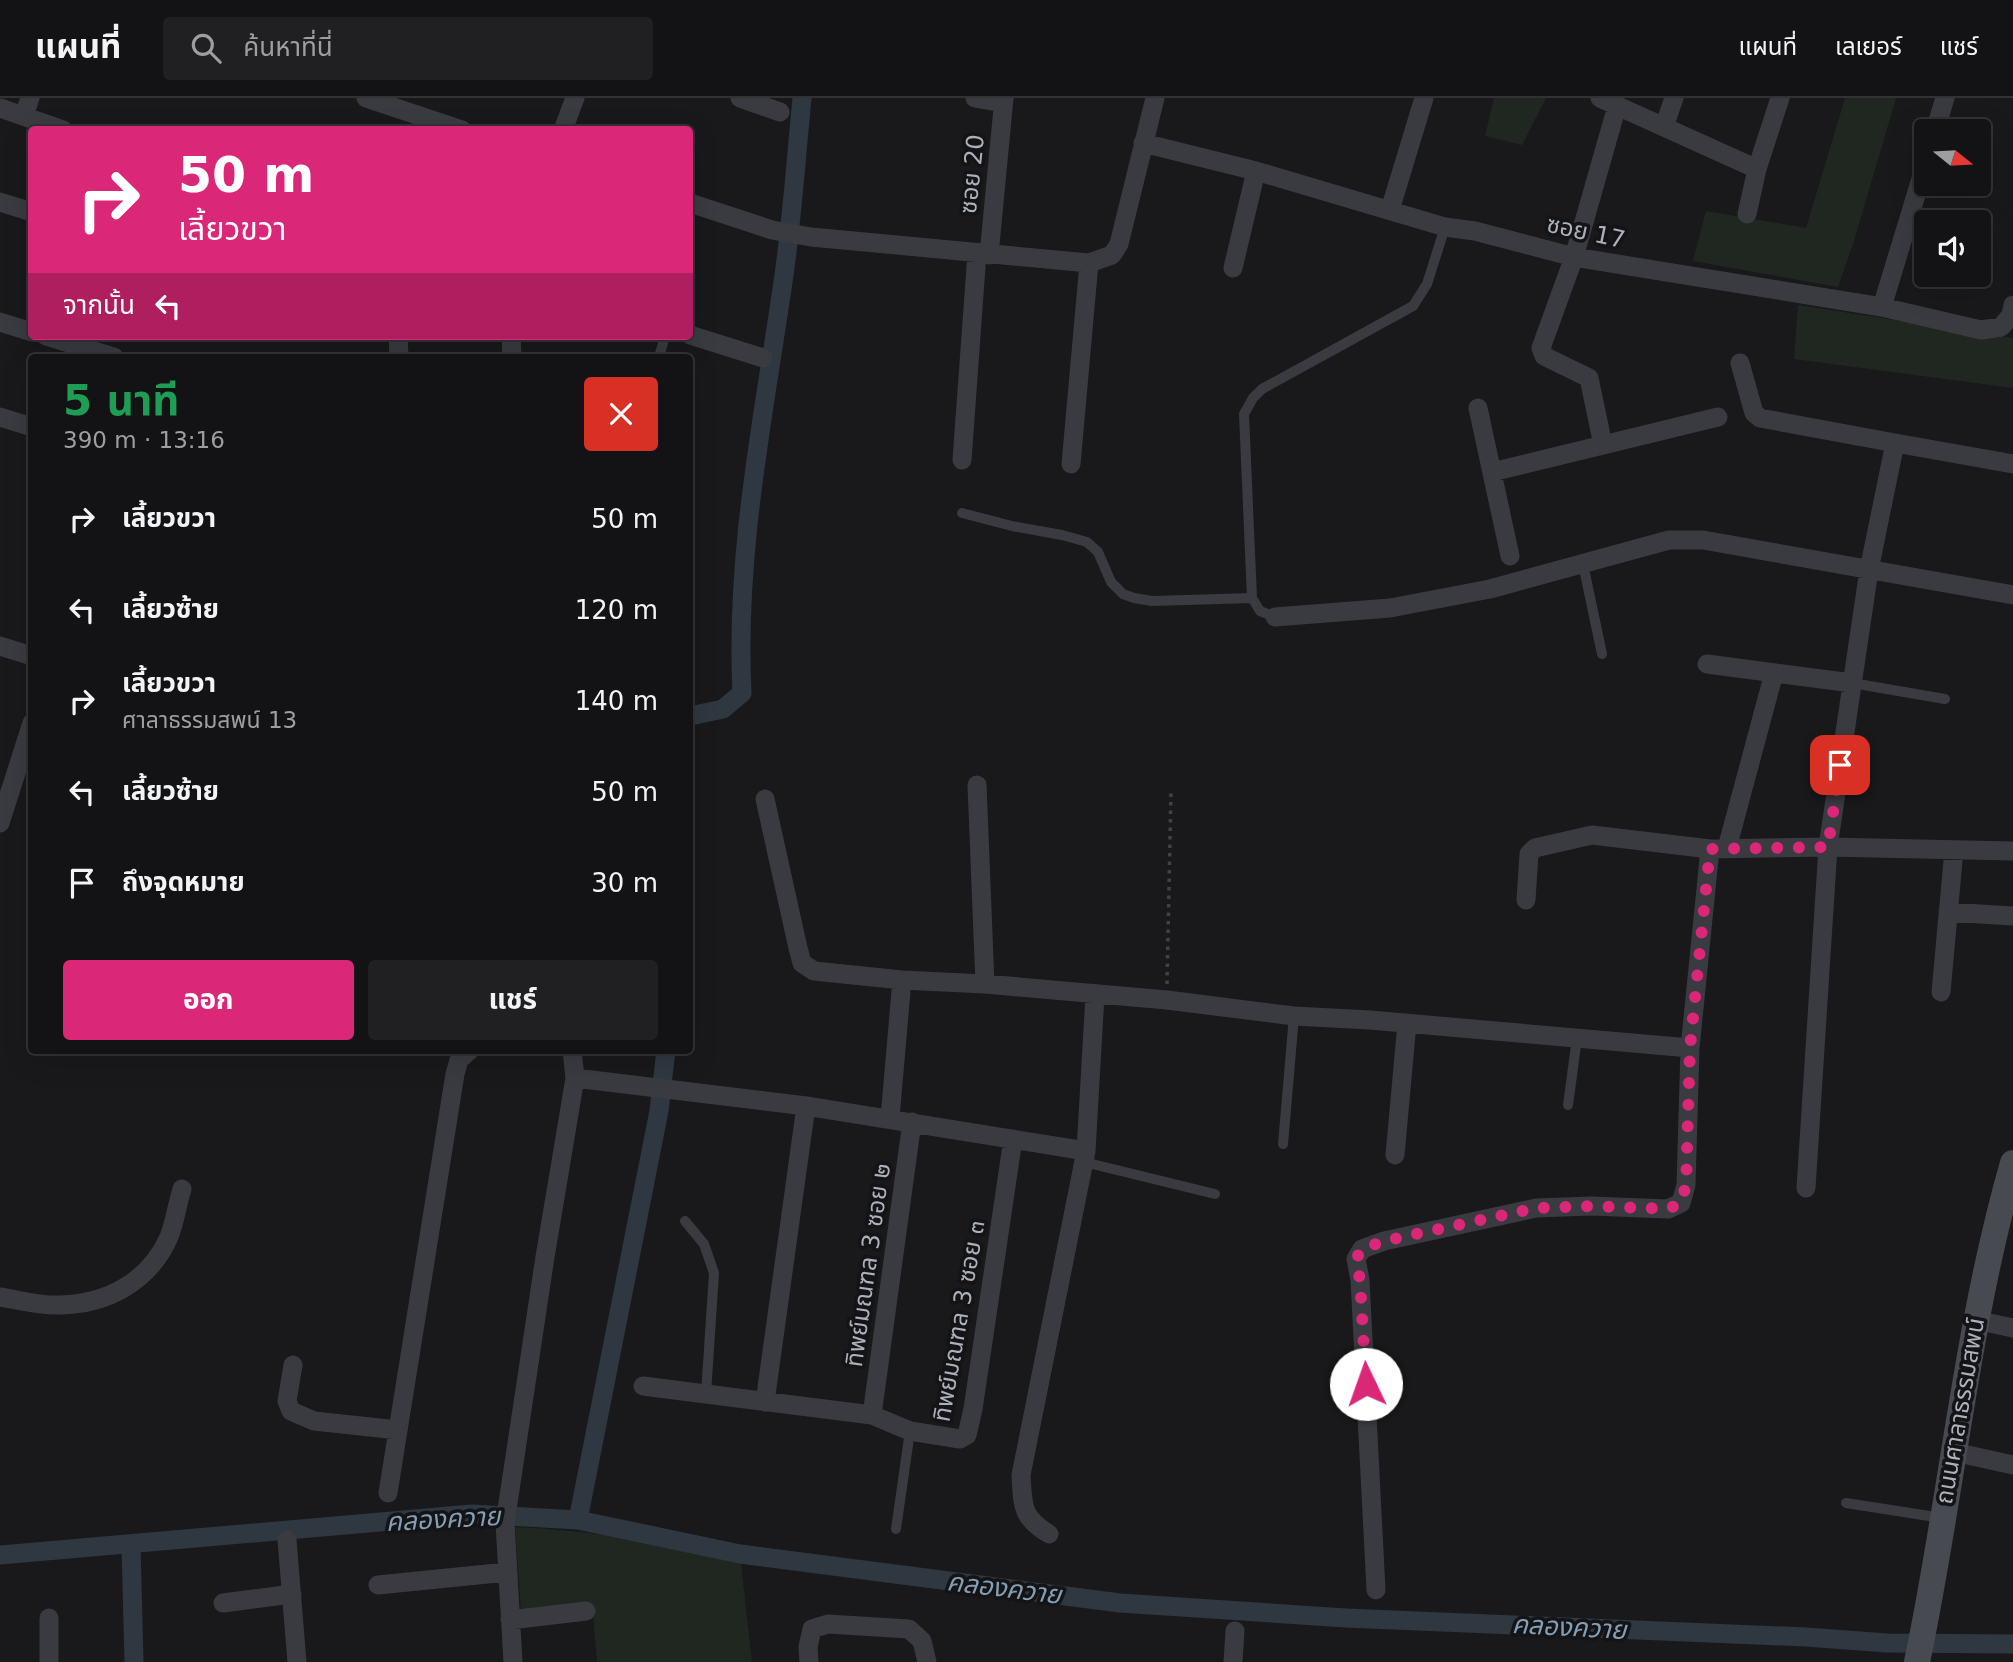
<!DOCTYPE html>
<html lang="th">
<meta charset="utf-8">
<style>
body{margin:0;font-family:"DejaVu Sans","Noto Sans Thai",sans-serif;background:#202022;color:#f1f3f6;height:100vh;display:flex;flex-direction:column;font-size:26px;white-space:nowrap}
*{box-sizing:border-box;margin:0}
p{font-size:23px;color:#9d9ea0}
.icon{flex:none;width:38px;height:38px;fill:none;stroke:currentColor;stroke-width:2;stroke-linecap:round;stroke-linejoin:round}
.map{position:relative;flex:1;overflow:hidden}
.details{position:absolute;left:28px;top:256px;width:665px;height:700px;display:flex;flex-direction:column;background:#131315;border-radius:7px;box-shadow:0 7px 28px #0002,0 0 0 2px #323234}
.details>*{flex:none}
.top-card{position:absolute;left:28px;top:28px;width:665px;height:214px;border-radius:7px;box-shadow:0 7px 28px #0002,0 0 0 2px #323234;background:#db2777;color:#fff;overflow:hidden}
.needle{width:46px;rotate:108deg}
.tools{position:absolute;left:1914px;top:21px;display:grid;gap:14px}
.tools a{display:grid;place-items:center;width:77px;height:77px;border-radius:7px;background:#131315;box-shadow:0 7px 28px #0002,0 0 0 2px #323234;font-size:35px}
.pin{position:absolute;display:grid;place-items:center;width:60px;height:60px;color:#fff;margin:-30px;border-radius:14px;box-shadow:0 4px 10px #0006}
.me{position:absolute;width:77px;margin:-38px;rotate:357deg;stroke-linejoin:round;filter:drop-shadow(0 0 5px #0008)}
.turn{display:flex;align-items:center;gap:24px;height:147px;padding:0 35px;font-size:32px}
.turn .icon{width:91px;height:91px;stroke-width:2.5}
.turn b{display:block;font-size:49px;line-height:60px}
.then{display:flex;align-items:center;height:66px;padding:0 35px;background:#0003;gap:14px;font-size:26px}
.round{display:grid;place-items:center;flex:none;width:74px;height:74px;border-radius:7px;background:#202022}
.head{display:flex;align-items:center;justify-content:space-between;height:119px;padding:0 35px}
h1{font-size:42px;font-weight:700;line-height:52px;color:#1e9e55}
.action{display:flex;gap:14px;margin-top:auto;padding:14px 35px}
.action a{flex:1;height:80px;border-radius:7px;background:#db2777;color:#fff;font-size:28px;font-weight:700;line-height:80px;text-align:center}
.action a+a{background:#202022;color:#f1f3f6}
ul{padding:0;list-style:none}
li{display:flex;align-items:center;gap:21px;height:91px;padding:0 35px}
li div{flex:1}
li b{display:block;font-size:26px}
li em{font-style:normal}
header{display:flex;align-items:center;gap:42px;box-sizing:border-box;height:98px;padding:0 35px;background:#131315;border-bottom:2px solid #323234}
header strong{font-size:33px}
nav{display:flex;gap:38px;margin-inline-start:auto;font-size:24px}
.search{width:490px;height:63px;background:#202022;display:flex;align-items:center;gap:18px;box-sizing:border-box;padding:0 24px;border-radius:7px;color:#9d9ea0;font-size:26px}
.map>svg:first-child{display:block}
.green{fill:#1f2720}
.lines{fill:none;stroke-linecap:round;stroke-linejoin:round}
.canal{stroke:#2f3840;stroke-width:19}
.path{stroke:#404248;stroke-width:3.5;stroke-dasharray:3.5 5;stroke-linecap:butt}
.lane{stroke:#3a3b41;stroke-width:10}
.street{stroke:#3a3b41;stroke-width:19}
.secondary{stroke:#484a51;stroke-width:26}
.route{stroke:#db2777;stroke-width:12;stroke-dasharray:0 21.6}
.labels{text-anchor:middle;stroke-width:7;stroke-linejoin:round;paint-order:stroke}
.street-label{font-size:24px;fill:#acb0bb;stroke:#141417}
.water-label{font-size:26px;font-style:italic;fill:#849eb5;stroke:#141417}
</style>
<header>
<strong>แผนที่</strong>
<div class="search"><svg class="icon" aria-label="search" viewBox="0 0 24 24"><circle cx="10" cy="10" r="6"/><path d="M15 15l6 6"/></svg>ค้นหาที่นี่</div>
<nav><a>แผนที่</a><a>เลเยอร์</a><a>แชร์</a></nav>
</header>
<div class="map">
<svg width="2013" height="1564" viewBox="0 0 2013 1564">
<rect width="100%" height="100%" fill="#19191c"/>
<!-- green -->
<path class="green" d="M1494,0H1546L1522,47L1485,38Z
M1845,0H1896L1854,143L1838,189L1693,163L1706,113L1806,130Z
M1798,207L2013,240V290L1794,261Z
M515,1429C591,1433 669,1443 741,1466L752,1564H597L592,1506L521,1514Z"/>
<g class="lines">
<!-- canal -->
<path class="canal" d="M690,618L723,611L742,595C735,456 763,322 783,184C792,123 796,61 802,0
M578,1422L659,1013L666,952
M131,1447L134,1564
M0,1457L472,1416L578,1422L740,1456L1120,1505L1346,1520L1806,1539L1887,1545L2013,1546"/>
<!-- path -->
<path class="path" d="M1167,886L1171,694"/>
<!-- lane -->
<path class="lane" d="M659,259L665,238
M962,415L1012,428L1062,437L1087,444L1098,454L1111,484L1123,496L1134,500L1152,503L1252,500
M1583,466L1602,556
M1275,519L1260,513L1252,500L1244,316L1253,300L1262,291L1413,208L1427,186L1445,129
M1852,585L1945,601
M1568,1007L1577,940
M1283,1046L1294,918
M1084,1064L1215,1096
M685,1123L704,1146L714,1175L706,1296
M1846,1405L1942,1420
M896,1431L910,1333"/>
<!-- street -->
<path class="street" d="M366,0L462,32
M740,0L780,14
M975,0L1003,5
M1600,0L1757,71
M0,10L63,32
M24,18L30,0
M1664,29L1674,0
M563,32L575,0
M1935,33L1945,0
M1143,45L1256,73L1445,129L1475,133L1574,159L1882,209L1981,232L2001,229L2011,217L2013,207
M0,104L32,114
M690,105L772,132L811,139L1089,165L1112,157L1119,146L1155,0
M1390,112L1424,0
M1747,116L1757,71L1780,0
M989,157L1004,0
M1233,170L1256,73
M1882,209L1927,61
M0,224L32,234
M690,237L763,260
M46,238L114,259
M398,238L399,259
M511,238L512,259
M1740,265L1754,315L1760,320L1895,345
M1478,310L1510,458
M0,319L32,329
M1603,347L1589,280L1544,258L1541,250L1574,159L1617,8
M962,362L977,155
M1071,366L1089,165
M1492,374L1718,319
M1275,519L1390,510L1490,491L1669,442H1703L2013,497
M0,548L32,558
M1707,566L1852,585
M977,687L985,886
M765,701L798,850L802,865L814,873L902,882L985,886L1167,902L1294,918L1370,922L1690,950
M0,725L32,625
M1727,750L1774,575
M1526,802L1529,756L1535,750L1592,737L1710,751L1828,749L2013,753
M1948,814L2013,818
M1941,894L1954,752
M575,980L806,1008L1086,1053
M890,1020L902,882
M1395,1057L1407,925
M1806,1090L1828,749L1869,472L1895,345L2013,366
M0,1199C19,1202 40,1208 60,1207C107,1206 149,1184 169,1139C175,1124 177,1107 182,1091
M1975,1222L2013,1230
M293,1267L287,1303L291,1313L314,1323L398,1332
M643,1288L872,1317L910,1333L960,1341L967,1337L973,1311L1013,1041
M765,1304L806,1008
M872,1317L912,1024
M1954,1354L2013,1367
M388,1395L455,976L459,962L470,952
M1049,1436C1021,1419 1023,1408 1021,1377L1086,1053L1095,897
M287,1442L297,1564
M378,1487L507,1474
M1376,1492L1360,1182L1356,1161L1362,1151L1384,1143L1536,1110L1591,1108L1668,1111L1681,1105L1686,1087L1690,950L1710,751
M223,1505L292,1496
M49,1520V1564
M510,1522L586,1513
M513,1564L505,1425L545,1159L575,980L572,952
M809,1564L808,1549L812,1531L828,1526L909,1531L922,1543L927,1564
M1233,1564L1235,1533"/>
<!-- secondary -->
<path class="secondary" d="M1917,1564C1952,1398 1966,1228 2013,1065"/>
</g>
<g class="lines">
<!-- route -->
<path class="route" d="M1366,1286L1360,1182L1356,1161L1362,1151L1384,1143L1536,1110L1591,1108L1668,1111L1681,1105L1686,1087L1690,950L1710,751L1828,749L1840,667"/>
</g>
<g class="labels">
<!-- street labels -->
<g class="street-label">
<text transform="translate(972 76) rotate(-84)" y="8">ซอย 20</text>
<text transform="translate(1586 134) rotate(12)" y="8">ซอย 17</text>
<text transform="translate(868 1167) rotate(-82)" y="8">ทิพย์มณฑล 3 ซอย ๒</text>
<text transform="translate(959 1223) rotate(-80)" y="8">ทิพย์มณฑล 3 ซอย ๓</text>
<text transform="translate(1960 1313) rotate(-80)" y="8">ถนนศาลาธรรมสพน์</text>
</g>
<!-- water labels -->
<g class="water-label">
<text transform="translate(443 1421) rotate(-3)" y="9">คลองควาย</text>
<text transform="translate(1004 1490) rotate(7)" y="9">คลองควาย</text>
<text transform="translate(1569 1529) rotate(3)" y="9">คลองควาย</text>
</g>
</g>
</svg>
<div class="tools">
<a><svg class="needle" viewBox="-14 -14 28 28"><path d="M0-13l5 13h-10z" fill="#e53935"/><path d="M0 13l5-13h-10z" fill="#9d9ea0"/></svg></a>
<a><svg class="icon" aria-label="sound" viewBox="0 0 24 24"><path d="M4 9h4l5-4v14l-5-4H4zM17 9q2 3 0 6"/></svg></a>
</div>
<div class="pin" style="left:1840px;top:667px;background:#d93025"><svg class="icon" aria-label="arrive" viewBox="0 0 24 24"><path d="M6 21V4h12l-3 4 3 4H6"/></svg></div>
<svg class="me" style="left:1366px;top:1286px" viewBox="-20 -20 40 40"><circle r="19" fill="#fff"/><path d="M0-13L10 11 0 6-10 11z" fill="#db2777"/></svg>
<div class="top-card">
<div class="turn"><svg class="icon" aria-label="right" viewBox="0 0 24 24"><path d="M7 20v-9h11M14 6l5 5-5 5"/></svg><div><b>50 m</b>เลี้ยวขวา</div></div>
<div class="then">จากนั้น<svg class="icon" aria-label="left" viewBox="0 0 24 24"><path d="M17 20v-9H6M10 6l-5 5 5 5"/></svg></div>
</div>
<section class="details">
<div class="head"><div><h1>5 นาที</h1><p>390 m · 13:16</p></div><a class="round" style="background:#d93025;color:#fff"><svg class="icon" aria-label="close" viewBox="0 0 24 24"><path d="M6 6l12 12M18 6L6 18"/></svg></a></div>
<ul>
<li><svg class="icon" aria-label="right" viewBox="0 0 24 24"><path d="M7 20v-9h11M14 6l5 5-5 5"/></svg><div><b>เลี้ยวขวา</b></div><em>50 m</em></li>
<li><svg class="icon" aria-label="left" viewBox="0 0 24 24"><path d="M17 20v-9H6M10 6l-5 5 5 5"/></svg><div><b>เลี้ยวซ้าย</b></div><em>120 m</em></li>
<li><svg class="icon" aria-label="right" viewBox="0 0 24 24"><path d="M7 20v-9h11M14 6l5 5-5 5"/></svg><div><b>เลี้ยวขวา</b><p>ศาลาธรรมสพน์ 13</p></div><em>140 m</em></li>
<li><svg class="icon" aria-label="left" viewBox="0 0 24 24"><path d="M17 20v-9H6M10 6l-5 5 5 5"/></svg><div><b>เลี้ยวซ้าย</b></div><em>50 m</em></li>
<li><svg class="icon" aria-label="arrive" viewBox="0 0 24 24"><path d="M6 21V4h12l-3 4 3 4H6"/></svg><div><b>ถึงจุดหมาย</b></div><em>30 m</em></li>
</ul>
<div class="action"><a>ออก</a><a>แชร์</a></div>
</section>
</div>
